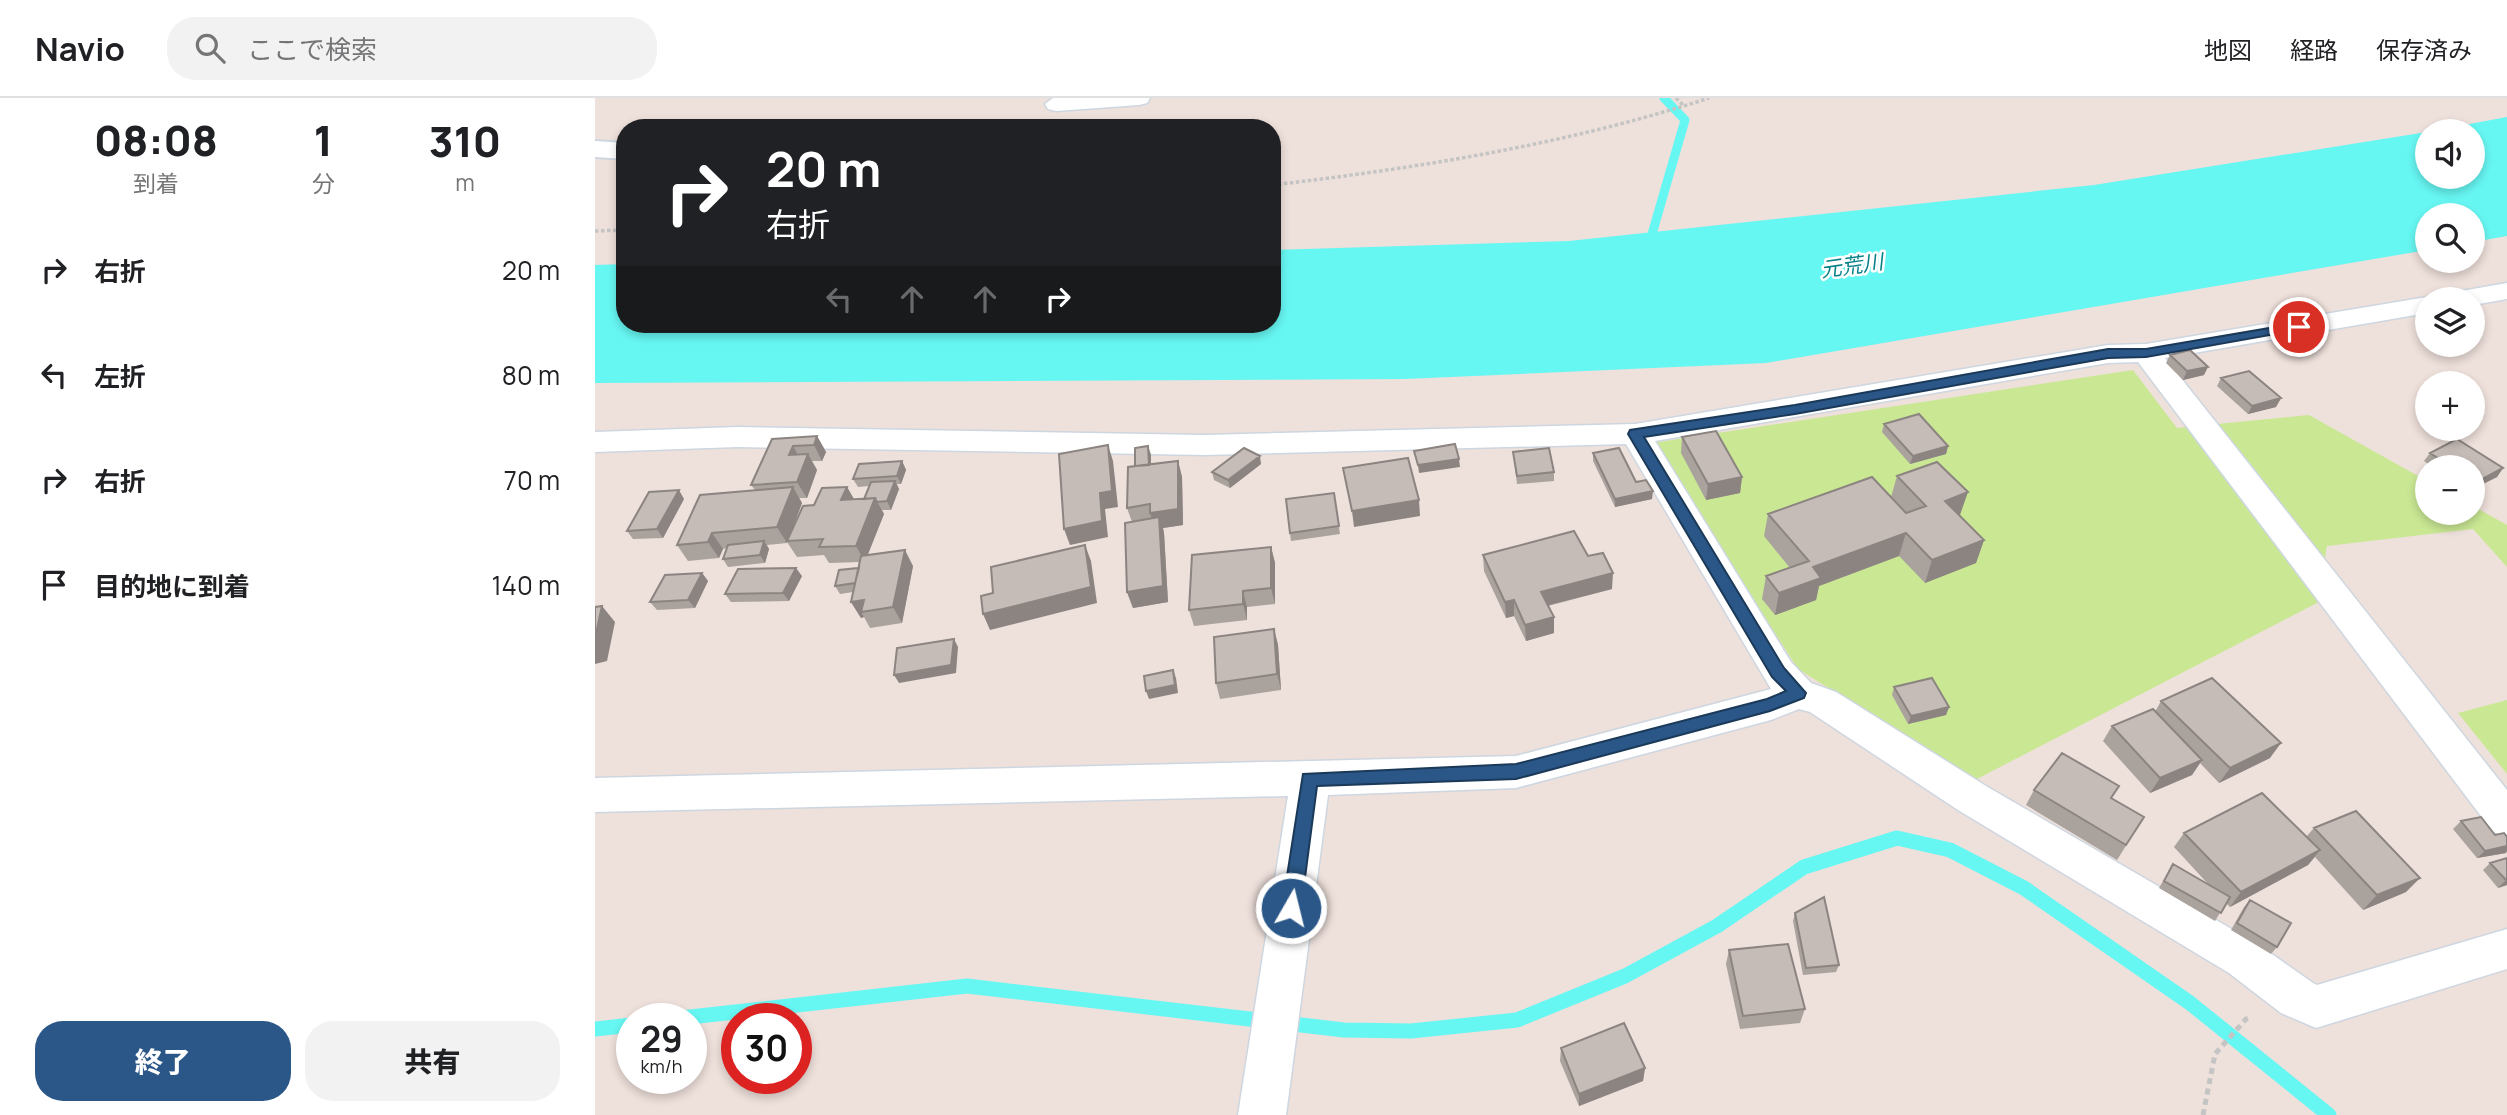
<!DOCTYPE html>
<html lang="ja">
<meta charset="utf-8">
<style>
body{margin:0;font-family:Manrope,"Noto Sans JP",sans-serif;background:#f2f2f2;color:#202124;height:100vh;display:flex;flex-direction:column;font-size:26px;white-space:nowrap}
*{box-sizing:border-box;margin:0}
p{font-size:23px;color:#757577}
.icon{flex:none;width:38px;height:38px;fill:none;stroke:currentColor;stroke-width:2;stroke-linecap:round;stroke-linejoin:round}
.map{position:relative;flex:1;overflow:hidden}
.details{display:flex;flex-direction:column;background:#fff;width:595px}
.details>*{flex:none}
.banner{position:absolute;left:21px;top:21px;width:665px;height:214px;border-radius:28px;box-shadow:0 4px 10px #0003;background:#202124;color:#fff;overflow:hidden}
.buttons{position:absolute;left:1820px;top:21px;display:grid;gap:14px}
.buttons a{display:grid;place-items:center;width:70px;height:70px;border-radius:50%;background:#fff;box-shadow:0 4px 10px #0003;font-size:35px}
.speed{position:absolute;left:21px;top:905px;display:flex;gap:14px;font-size:35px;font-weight:700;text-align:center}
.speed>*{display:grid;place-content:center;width:91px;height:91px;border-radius:50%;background:#fff;box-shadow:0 4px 10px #0003;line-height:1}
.speed small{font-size:18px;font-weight:400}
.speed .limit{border:10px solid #d22;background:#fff;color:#111}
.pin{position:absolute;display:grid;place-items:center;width:60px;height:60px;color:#fff;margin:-30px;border:4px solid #fff;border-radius:50%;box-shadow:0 2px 7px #0007}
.me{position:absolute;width:77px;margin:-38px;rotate:8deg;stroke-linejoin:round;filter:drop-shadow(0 0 5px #0008)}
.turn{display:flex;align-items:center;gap:24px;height:147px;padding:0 35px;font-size:32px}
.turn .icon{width:91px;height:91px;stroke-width:2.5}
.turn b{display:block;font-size:49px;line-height:60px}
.lanes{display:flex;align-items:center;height:66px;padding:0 35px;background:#0003;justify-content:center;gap:35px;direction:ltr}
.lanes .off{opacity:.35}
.eta{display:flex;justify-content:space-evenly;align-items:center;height:119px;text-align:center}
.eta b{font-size:42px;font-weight:800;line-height:49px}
.cta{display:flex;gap:14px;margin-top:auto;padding:14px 35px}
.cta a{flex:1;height:80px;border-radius:28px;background:#2a5787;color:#fff;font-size:28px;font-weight:800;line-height:80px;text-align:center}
.cta a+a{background:#f2f2f2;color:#202124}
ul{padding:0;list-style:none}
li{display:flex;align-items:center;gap:21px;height:105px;padding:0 35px}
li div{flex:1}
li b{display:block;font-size:26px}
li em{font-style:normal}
header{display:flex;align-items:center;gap:42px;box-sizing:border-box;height:98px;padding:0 35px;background:#fff;border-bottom:2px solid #e0e0e0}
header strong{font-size:33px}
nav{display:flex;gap:38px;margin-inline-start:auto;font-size:24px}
.search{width:490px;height:63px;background:#f2f2f2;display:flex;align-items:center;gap:18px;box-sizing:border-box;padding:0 24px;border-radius:28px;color:#757577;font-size:26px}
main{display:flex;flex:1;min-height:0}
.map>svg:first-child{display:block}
.green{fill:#cae894}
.water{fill:#67f7f3}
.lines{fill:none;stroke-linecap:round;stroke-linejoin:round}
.stream-far1{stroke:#67f7f3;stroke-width:9}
.stream{stroke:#67f7f3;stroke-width:15}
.street-casing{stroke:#ced6e0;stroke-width:3}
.secondary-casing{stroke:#ced6e0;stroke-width:4}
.path-far1{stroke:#c4c4c4;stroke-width:3.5;stroke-dasharray:3.5 2.5;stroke-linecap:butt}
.path{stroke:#c4c4c4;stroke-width:5;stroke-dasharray:6 4.5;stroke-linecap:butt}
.street{fill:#fff;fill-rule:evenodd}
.secondary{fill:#fff;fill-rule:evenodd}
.wall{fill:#aaa29d}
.shaded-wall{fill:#8b8480}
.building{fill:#c6bcb7;stroke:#8b8480;stroke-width:2}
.route{fill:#2a5787;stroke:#1b3958;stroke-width:2}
.labels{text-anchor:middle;stroke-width:5;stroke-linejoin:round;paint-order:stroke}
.far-water-label{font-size:21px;font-style:italic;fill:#068288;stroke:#fff}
</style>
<header>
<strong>Navio</strong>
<div class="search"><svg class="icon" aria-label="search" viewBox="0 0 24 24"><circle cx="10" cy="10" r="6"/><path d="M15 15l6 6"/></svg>ここで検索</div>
<nav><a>地図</a><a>経路</a><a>保存済み</a></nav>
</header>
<main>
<section class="details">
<div class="eta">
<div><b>08:08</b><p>到着</p></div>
<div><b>1</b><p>分</p></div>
<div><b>310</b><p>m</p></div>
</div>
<ul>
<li><svg class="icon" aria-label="right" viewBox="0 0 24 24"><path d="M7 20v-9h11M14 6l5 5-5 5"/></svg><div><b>右折</b></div><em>20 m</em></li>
<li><svg class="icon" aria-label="left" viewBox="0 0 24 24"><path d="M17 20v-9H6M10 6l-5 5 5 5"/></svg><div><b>左折</b></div><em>80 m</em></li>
<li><svg class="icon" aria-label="right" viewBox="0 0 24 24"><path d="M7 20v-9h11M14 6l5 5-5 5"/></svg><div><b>右折</b></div><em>70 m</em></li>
<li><svg class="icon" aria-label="arrive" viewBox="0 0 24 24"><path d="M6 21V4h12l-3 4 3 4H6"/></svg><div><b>目的地に到着</b></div><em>140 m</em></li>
</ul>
<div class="cta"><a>終了</a><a>共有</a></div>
</section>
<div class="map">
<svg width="1912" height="1017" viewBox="0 0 1912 1017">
<rect width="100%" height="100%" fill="#eee0db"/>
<!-- green -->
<path class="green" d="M1538,272L1582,330L1714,317L1832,383V415H1878V408L1912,427V469L1878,431L1732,448L1722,505L1380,682L1203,571L1057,345Z
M1912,602V676L1863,615Z"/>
<!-- water -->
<path class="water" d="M1912,19V138L1878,144V117H1832V152L1171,265L810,281L0,285V167L30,166V226H677V152L974,143L1499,87L1832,34V79H1878V33H1837Z"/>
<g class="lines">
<!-- stream-far1 -->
<path class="stream-far1" d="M1053,150L1090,22L1069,0"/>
<!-- stream -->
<path class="stream" d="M86,920L372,888L749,932L816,933L922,922L1030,878L1122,828L1209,769L1302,740L1355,752L1429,790L1595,905L1734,1017
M0,931L37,927"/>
<!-- street casing -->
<g class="street-casing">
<path id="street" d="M458,0H555L552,5L544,7L461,13L453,11L450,6Z
M1912,185V201L1878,207V201H1851L1855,195Z
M1832,199L1842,201H1832V215L1570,260L1912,692V739L1898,734L1543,264L1513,265L1060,343L1196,564L1216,585L1241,594L1391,688L1664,847L1718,885L1722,887L1912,831V871L1721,930L1686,915L1634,875L1363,712L1215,614L1204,611L1176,622L921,690L733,697L691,1017H643L693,698L0,714V680L921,658L1176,591L1031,346L610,357L143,349L0,354V334L143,329L610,337L1040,326L1513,247L1551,246Z"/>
</g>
<!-- secondary casing -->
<g class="secondary-casing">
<path id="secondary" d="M0,43L30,45V61L0,59Z"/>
</g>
<!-- path-far1 -->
<path class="path-far1" d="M1081,0L1089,8
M677,87C824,70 973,46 1114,0
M0,133L30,132"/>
<!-- path -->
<path class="path" d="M1608,1017L1620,956L1651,921L1656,919"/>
<!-- street -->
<use href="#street" class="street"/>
<!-- secondary -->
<use href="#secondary" class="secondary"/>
</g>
<!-- wall -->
<path class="wall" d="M1575,257L1609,277L1588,282L1571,265Z
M1626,280L1686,300L1681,309L1653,316L1622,288Z
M1289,326L1353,348L1351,356L1315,366L1287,334Z
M222,338L231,354L227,363H217L222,372L212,400H204L207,405L196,434L219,407L252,389L259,401H269L274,388L263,389L258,381L307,363L311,372L306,386H302L304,391L296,412H287L289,416L272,457L318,468L307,525L275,530L269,519L266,520L256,504L258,494L245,496L240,488L264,470L265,464L234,465L229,457L202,459L192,444V445L172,447L174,451L170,465L133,469L128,461L132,450L128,451L124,460L93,463L82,447L160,392L156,387L177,341Z
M1087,339L1147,379L1145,395L1111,402L1086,355Z
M1862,341L1908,370L1902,379L1878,391V369H1838L1829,363L1835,355Z
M553,348L556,357V366L583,363L587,379L588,427L568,430L569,435L573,504L538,510L532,494L537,424L532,410L540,368Z
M918,354L959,374V383L922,386Z
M998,355L1041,384L1057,401L1020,409L998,363Z
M666,366L635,390L619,382L617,374Z
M1302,378L1365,417V418L1389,442L1381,465L1330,485L1304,458L1224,488L1221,502L1180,517L1167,501L1171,478L1195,470L1169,438L1173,416L1296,399Z
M739,395L745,436L696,443L695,435Z
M89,401L68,440L38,441L32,433Z
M676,449L680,465V506L652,509V522L599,528L594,512Z
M888,457L1017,491L953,508L959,519V535L931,543L919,518L911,520L889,473Z
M107,475L113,483L100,510L62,512L55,504Z
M207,478L194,503L136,504L130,496Z
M679,531L683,547L686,592L625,601L621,585Z
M1299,589L1354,609L1351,617L1313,626L1297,597Z
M1566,603L1675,660L1624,685L1605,665L1597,677L1555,695L1508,643L1517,628L1560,614Z
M1439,692L1517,700L1549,719L1522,762L1431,707Z
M1866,723L1911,755L1882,760L1858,731Z
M1719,730L1811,794L1768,812L1720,759L1713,767L1635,809L1631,805L1620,823L1564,790L1578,766L1614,787L1579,749L1589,735L1711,739Z
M1912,760V787L1903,790L1888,772L1895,765Z
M1655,802L1682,849L1676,856L1636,832L1649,809Z
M1200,815L1244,867L1241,874L1208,877L1198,823Z
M1134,852L1210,911L1205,925L1145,931L1131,866Z
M966,950L1050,970L1048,983L984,1008L965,963Z"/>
<!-- shaded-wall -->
<path class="shaded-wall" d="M1613,269L1609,277L1588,282L1592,273Z
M1686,300L1681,309L1653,316L1657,308Z
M222,338L231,354L227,363L219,347Z
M513,347L518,363L523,409L510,411L513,439L475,447L469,431Z
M198,348L207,364L194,357Z
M553,348L556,357V378L543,380Z
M1353,348L1351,356L1315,366L1318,358Z
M213,356L222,372L212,400L202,384Z
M665,358L666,366L635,390L633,382Z
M864,361L865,369L824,375L823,367Z
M307,363L311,372L306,386L302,378Z
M583,363L587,379L588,427L568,430L569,435L573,504L538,510L532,494L560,431L555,415Z
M1908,370L1902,379L1878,391V388L1880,385Z
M1147,379L1145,395L1111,402L1113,386Z
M300,383L304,391L296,412L292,403Z
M198,389L207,405L192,445L182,429Z
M252,389L261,405L246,402Z
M84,392L89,401L68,440L62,431Z
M1058,393L1057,401L1020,409V401Z
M1373,394L1365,417L1343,426L1350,403Z
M280,400L289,416L270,464L261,448Z
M824,402L825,418L759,429L757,413Z
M117,435L128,451L124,460L113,444Z
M1311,435L1304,458L1224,488L1221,502L1180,517L1184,495L1218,469Z
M1389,442L1381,465L1330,485L1337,462Z
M169,443L174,451L170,465L165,457Z
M490,447L496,463L502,505L395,532L388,516Z
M676,449L680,465V506L676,490Z
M310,452L318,468L307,525L298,509Z
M201,470L207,478L194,503L188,495Z
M107,475L113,483L100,510L93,502Z
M1018,475L1017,491L946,509V494Z
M648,493L652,509V522L648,506Z
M269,502L266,514L269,519L266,520L256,504Z
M919,502V518L911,520L910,504Z
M7,508L20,524L12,563L0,566V540Z
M959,519V535L931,543L930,527Z
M679,531L683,547L686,592L682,576Z
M359,541L363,549L361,575L304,585L299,577Z
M578,572L581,580L583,595L554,601L551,593Z
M1354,609L1351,617L1313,626L1316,618Z
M1686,645L1675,660L1624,685L1635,670Z
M1607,662L1597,677L1555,695L1565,680Z
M1912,748V753L1911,755L1882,760L1890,753Z
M1725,752L1713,767L1635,809L1646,794Z
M1825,780L1811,794L1768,812L1782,797Z
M1911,782H1912V787L1903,790Z
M1050,970L1048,983L984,1008V996Z"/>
<!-- building -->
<path class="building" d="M1595,252L1613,269L1592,273L1575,257Z
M1654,273L1686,300L1657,308L1626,280Z
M1324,316L1353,348L1318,358L1289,326Z
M1121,333L1147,379L1113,386L1087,339Z
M222,338L219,347L198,348L194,357L213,356L202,384L156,387L177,341Z
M1862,341L1908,370L1880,385L1878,383V369H1857L1835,355Z
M860,346L864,361L823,367L819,353Z
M513,347L517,393L505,395L507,423L469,431L464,356Z
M553,348L554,367L540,368V350Z
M649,350L665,358L633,382L617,374Z
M954,350L959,374L922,378L918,354Z
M1024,350L1041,384L1051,382L1058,393L1020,401L998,355Z
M813,360L824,402L757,413L748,370Z
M307,363L302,378L258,381L264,366Z
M583,363V411L555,415V406L532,410L533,369Z
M1342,364L1373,394L1350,403L1389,442L1337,462L1311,435L1218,469L1226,480L1184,495L1171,478L1214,463L1173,416L1277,379L1311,415L1331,408L1302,378Z
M300,383L292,403L282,404L280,400L269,401L276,384Z
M198,389L182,429L117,435L113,444L82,447L105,397Z
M252,389L246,402L280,400L261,448L224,449L228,441L192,443L208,408L219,407L227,390Z
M84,392L62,431L32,433L54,394Z
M739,395L744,428L695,435L691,401Z
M564,419L568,488L532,494L530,425Z
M979,433L993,458L1008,455L1018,475L946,494L959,519L930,527L919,502L910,504L888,457Z
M169,443L165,457L128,461L133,447Z
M490,447L496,489L388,516L386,498L398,495L396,469Z
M676,449V490L648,493V506L594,512L597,457Z
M310,452L298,509L266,514L269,502L256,504L266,458Z
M201,470L188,495L130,496L143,471Z
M264,470L260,485L240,488L244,472Z
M107,475L93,502L55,504L70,477Z
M7,508L0,540V509Z
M679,531L682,576L621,585L619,539Z
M359,541L356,567L299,577L302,550Z
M578,572L580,587L551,593L549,578Z
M1337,580L1354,609L1316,618L1299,589Z
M1617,580L1686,645L1635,670L1566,603Z
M1558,611L1607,662L1565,680L1517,628Z
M1467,655L1524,688L1516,700L1549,719L1531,747L1439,692Z
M1667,695L1725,752L1646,794L1589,735Z
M1761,713L1825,780L1782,797L1719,730Z
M1886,719L1900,737L1909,735L1912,739V748L1890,753L1866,723Z
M1912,760V782H1911L1895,765Z
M1578,766L1635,799L1626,815L1569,783Z
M1229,799L1244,867L1211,870L1200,815Z
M1655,802L1696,825L1682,849L1642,825Z
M1193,846L1210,911L1148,918L1134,852Z
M1029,925L1050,970L984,996L966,950Z"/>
<!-- route -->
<path class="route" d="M1704,225L1711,229L1709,231L1551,259L1513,260L1200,316L1049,339L1189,570L1211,595L1209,600L1175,613L921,681L722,688L706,810L703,817L696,819L690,817L687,810L708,676L921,666L1172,601L1191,593L1177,579L1033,336L1035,332L1200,307L1513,251H1551Z"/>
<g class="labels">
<!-- far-water labels -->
<g class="far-water-label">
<text transform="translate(1257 168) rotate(-8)" y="7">元荒川</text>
</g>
</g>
</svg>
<div class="buttons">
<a><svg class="icon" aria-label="sound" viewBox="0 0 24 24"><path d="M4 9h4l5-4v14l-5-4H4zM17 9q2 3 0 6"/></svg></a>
<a><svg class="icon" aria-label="search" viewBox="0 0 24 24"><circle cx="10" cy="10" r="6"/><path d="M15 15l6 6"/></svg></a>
<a><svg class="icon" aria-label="layers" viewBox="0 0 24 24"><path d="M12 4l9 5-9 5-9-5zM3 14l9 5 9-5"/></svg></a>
<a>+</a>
<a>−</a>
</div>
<div class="speed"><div>29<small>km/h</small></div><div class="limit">30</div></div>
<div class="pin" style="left:1704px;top:229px;background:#d93025"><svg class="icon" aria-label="arrive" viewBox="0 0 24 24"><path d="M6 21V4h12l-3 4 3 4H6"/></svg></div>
<svg class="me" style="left:696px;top:810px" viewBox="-20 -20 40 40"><circle r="17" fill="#2a5787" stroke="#fff" stroke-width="3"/><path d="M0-11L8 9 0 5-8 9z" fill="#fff"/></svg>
<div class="banner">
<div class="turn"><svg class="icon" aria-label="right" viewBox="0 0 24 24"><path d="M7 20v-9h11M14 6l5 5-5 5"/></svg><div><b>20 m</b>右折</div></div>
<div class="lanes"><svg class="icon off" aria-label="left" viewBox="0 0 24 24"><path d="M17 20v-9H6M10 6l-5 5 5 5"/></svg><svg class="icon off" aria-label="ahead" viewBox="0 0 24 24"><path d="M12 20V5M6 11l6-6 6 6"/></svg><svg class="icon off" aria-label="ahead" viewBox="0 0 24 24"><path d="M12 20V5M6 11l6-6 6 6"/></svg><svg class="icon" aria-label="right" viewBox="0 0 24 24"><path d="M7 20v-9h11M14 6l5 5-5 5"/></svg></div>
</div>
</div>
</main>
